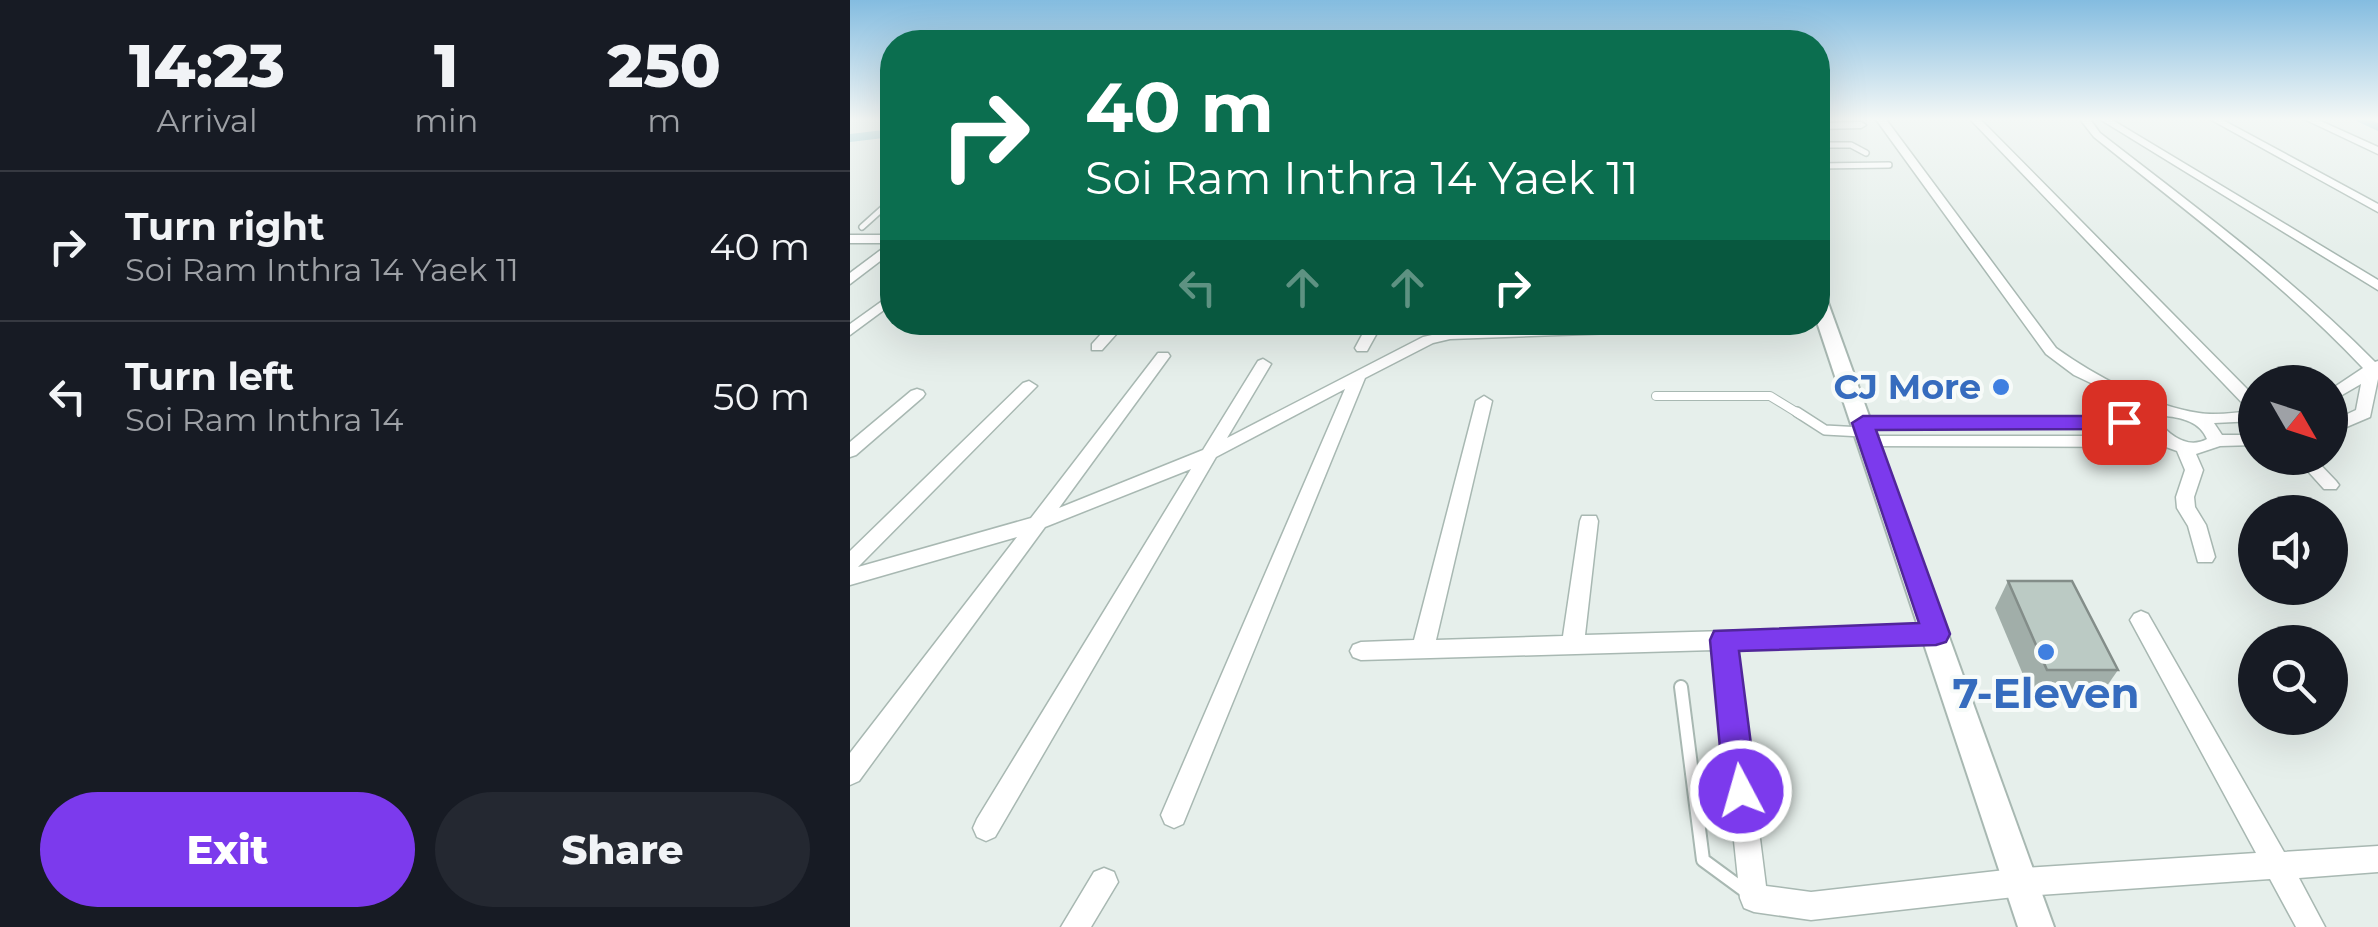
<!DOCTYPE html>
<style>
body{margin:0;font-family:Montserrat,sans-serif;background:#242831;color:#f1f3f6;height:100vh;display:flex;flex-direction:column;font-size:38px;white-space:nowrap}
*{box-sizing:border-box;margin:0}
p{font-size:32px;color:#9ea1a6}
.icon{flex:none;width:55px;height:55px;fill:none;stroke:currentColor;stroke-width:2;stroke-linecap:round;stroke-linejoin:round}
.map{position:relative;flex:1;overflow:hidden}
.details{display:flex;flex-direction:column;background:#171b24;width:850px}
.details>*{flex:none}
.banner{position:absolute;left:30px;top:30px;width:950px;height:305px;border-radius:40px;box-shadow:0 10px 40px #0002;background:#0b6e4f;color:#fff;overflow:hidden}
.needle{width:65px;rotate:129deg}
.controls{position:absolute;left:1388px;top:365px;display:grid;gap:20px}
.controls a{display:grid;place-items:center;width:110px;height:110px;border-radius:50%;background:#171b24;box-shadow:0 10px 40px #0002;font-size:50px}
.pin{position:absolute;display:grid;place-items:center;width:85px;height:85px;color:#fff;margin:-42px;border-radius:20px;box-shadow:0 5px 15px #0006}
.me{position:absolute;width:110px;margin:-55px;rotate:354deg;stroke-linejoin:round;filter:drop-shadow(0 0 8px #0008)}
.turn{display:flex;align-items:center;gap:35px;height:210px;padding:0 40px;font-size:45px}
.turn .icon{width:130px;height:130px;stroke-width:2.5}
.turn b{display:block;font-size:70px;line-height:85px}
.lanes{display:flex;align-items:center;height:95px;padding:0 40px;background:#0003;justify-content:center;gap:50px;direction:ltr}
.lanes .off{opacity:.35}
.eta{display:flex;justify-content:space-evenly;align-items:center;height:170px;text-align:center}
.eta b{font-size:60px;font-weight:800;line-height:70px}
.action{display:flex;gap:20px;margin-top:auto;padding:20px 40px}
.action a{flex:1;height:115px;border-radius:60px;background:#7c3aed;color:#fff;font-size:40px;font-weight:800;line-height:115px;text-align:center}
.action a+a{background:#242831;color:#f1f3f6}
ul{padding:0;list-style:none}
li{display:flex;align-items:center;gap:30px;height:150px;padding:0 40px;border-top:2px solid #363941}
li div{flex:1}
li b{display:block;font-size:38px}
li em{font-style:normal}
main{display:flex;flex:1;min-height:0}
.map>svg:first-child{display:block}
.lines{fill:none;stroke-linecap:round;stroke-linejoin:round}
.canal{fill:#8ec9d4;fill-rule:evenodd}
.service-far3-casing{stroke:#a8b8b2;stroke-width:8}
.service-far2-casing{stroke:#a8b8b2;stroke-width:10}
.service-far1-casing{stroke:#a8b8b2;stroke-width:12}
.service-casing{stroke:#a8b8b2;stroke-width:16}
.minor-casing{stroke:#a8b8b2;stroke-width:3}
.tertiary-casing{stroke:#a8b8b2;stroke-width:4}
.service-far3{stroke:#fff;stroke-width:5}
.service-far2{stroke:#fff;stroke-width:8}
.service-far1{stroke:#fff;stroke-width:9}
.service{stroke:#fff;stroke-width:12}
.minor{fill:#fff;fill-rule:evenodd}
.tertiary{fill:#fff;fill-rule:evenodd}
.wall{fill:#a1aea9}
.building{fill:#bbcac4;stroke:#838d89;stroke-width:2.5}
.route{fill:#7c3aed;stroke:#51269a;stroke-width:2.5}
.shop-dot{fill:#3f7fe0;stroke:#f7fbf9;stroke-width:4}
.labels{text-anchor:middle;stroke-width:8;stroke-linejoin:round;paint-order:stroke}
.shop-label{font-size:35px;font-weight:bold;fill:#366cbe;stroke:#f7fbf9;text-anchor:end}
.near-shop-label{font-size:42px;font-weight:bold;fill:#366cbe;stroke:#f7fbf9}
</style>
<main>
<section class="details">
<div class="eta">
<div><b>14:23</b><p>Arrival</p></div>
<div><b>1</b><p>min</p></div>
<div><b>250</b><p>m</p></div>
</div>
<ul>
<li><svg class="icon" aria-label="right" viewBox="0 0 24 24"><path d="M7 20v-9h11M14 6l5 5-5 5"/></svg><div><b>Turn right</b><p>Soi Ram Inthra 14 Yaek 11</p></div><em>40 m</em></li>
<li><svg class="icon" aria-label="left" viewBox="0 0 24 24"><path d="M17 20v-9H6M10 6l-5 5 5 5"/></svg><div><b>Turn left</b><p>Soi Ram Inthra 14</p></div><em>50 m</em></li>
</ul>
<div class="action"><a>Exit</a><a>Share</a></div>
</section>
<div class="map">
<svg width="1528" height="927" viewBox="0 0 1528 927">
<rect width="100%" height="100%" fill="#e6efeb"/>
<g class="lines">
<!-- canal -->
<path class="canal" d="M1500,118H1516L1528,123V131Z
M42,129V137L0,142V134Z"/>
<!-- service-far3 casing -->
<g class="service-far3-casing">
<path id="service-far3" d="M968,145H1001L1016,153
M968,166L1039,165
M12,227L42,200"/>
</g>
<!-- service-far2 casing -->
<g class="service-far2-casing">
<path id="service-far2" d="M806,396H920L951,415"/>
</g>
<!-- service-far1 casing -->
<g class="service-far1-casing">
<path id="service-far1" d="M947,412L975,430L1012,432"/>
</g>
<!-- service casing -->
<g class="service-casing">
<path id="service" d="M831,687L853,860L898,893"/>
</g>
<!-- minor casing -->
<g class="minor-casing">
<path id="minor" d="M1025,118H1035L1206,348C1245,376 1301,406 1349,413C1366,416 1387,412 1405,411L1399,410L1119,118H1129L1405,397V421L1364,423L1372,435H1405V445L1370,446L1346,454L1353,470L1344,497L1345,507L1356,525L1365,557L1362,562H1348L1338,526L1327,508L1326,497L1335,470L1327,451L1316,447L1014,446L1012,442L1014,438L1020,436H1302L1296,427H1007L1005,423L1013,418L1295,417L1300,411L1224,375L1196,354ZM1316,416C1333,418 1350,422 1357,439C1339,449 1321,437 1309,422Z
M1229,118H1239L1250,133C1344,206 1441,277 1525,362L1528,361V379L1520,417L1480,434V422L1506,410L1511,384L1480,402V390L1513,368C1432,282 1336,211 1244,137Z
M1248,118H1259L1528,280V290Z
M1358,118H1369L1528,204V212Z
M1452,118H1464L1528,147V154Z
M968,123L1011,122L1016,125L1011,128L968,129Z
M0,235H42V252L0,284V273L40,243H0Z
M42,294V304L0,335V324Z
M262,322H277L252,350H242V344Z
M519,322H533L517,351H507L505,348Z
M825,322H963L956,326L600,339L583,343L515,378L333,824L324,828L315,824L311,815L495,389L366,457L145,837L136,841L127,837L123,828L127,819L341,469L195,527L9,781L0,785V753L167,537L0,585V551L173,383L179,381L187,386L8,567L181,518L308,353H318L320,356L209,508L353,450L408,361L413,359L421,364L377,438L573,337L600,331Z
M67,389L73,391L75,394L73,397L6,455L0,457V442L61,391Z
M634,396L642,401L586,640L713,636L730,521L732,516H746L748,521L735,635L1086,625L1094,628L1097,634L1094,640L1086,643L886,649L916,886L961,892L1173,868L1406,853L1280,620L1284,614L1291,611L1298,614L1434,852L1528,846V872L1449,878L1475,927H1446L1420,879L1173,896L961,920L904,912L894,908L890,898L864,650L511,660L503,657L500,651L503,645L511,642L564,640L626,401Z
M1446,458H1464L1486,481L1489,485L1486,489H1474Z
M254,868L264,872L268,882L241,927H211L244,872Z"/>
</g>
<!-- tertiary casing -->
<g class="tertiary-casing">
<path id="tertiary" d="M968,295L977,300L1204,927H1168L967,322Z"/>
</g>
<!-- service-far3 -->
<use href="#service-far3" class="service-far3"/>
<!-- service-far2 -->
<use href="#service-far2" class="service-far2"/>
<!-- service-far1 -->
<use href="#service-far1" class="service-far1"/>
<!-- service -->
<use href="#service" class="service"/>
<!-- minor -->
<use href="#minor" class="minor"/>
<!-- tertiary -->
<use href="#tertiary" class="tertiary"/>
</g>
<!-- wall -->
<path class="wall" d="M1158,581L1268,670L1250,696H1182L1145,608Z"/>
<!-- building -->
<path class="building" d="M1158,581H1222L1268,670H1197Z"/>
<!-- sky -->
<linearGradient id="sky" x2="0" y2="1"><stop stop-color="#84bce0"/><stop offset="0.48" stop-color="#f4f8f6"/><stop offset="1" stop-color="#f4f8f6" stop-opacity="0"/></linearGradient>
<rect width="1528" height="248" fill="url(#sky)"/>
<!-- route -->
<path class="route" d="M1013,416H1274L1284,422L1274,429L1026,430L1100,634L1096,642L1086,645L889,651L907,791L902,802L891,806L879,802L874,791L860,640L864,631L1069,623L1002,423Z"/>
<!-- markers -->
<g class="shop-dot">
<circle cx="1151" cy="387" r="10"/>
<circle cx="1196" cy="652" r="10"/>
</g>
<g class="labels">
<!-- shop labels -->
<g class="shop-label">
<text x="1131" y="399">CJ More</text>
</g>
<!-- near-shop labels -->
<g class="near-shop-label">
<text x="1196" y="708">7-Eleven</text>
</g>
</g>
</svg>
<div class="controls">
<a><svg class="needle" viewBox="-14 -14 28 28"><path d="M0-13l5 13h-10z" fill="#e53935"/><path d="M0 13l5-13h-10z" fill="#9ea1a6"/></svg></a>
<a><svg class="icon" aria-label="sound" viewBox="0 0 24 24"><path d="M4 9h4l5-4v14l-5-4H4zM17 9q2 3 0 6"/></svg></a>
<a><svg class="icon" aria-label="search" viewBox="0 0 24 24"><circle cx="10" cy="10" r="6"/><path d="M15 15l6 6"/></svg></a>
</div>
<div class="pin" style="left:1274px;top:422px;background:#d93025"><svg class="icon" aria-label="arrive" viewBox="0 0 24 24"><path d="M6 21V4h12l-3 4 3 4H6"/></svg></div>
<svg class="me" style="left:891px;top:791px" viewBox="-20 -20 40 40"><circle r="17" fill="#7c3aed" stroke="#fff" stroke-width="3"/><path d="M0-11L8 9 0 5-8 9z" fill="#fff"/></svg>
<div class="banner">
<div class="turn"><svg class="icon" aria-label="right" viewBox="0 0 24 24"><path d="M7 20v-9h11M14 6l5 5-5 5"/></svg><div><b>40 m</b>Soi Ram Inthra 14 Yaek 11</div></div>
<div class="lanes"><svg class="icon off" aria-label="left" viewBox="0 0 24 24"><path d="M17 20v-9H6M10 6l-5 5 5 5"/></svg><svg class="icon off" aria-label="ahead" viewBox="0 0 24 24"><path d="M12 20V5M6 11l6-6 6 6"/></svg><svg class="icon off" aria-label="ahead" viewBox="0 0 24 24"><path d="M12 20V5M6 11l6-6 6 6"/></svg><svg class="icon" aria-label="right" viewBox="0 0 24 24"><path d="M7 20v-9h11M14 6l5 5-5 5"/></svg></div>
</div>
</div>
</main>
